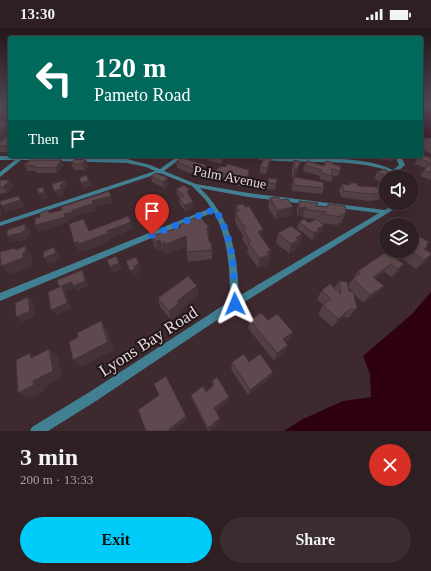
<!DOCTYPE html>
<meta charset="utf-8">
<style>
body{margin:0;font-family:Georgia,serif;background:#3a2c2f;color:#f1f3f6;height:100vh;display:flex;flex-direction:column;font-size:15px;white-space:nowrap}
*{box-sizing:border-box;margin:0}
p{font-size:13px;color:#a7a2a5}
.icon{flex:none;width:22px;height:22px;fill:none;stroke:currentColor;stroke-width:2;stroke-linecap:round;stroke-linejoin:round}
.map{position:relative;height:403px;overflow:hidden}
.panel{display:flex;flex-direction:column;background:#2e1f22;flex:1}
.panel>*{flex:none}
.guide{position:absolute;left:8px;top:8px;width:415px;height:122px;border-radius:4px;box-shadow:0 2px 10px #0003,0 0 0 1px #493d40;background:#00695c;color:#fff;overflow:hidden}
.tools{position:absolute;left:379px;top:142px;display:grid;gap:8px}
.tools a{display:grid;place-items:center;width:40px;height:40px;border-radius:50%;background:#2e1f22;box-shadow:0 2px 10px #0003,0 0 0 1px #493d40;font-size:20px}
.pin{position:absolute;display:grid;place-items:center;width:34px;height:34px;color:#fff;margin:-41px -17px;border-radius:50% 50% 50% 0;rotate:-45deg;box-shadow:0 0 4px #0007}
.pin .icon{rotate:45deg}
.me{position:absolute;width:44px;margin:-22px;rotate:358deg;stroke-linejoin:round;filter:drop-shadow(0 0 3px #0008)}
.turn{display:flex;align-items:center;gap:14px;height:84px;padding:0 20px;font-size:18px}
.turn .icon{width:52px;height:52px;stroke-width:2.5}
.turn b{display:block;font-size:28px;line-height:34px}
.then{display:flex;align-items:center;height:38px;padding:0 20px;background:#0003;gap:8px;font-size:15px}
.round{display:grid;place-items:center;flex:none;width:42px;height:42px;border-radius:21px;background:#3a2c2f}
.overview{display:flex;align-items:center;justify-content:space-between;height:68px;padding:0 20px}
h1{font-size:24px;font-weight:700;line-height:30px}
.action{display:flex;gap:8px;margin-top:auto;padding:8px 20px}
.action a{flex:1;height:46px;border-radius:24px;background:#01cbf9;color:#111;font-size:16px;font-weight:700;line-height:46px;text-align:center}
.action a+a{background:#3a2c2f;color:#f1f3f6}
.status{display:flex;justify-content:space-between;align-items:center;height:28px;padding:0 20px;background:#2e1f22;direction:ltr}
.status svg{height:11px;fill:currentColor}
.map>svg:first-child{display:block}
.water{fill:#2e0010}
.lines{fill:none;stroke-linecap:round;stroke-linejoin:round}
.minor{fill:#417f93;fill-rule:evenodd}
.wall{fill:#533f43;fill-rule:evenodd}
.shaded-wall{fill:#433337}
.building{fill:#60494e;stroke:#433337}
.route{stroke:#1a73e8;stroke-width:7;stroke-dasharray:0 12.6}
.labels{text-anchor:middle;stroke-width:4;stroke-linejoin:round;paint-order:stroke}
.street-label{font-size:14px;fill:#e5d7da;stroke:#1f1517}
.near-street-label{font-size:17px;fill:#e5d7da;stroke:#1f1517}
</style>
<div class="status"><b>13:30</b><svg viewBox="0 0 49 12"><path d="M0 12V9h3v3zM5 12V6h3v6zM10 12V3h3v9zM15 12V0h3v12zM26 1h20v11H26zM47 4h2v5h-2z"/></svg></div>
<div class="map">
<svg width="431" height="403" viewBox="0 0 431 403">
<rect width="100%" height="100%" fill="#3e292e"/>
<!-- water -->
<path class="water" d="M421,78H431V115L424,112L428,110L421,108Z
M431,264V403H284L301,392L343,373L371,369L370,346L363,328L412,286Z"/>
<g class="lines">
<!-- minor -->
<path class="minor" d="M0,128H23L24,129L127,131L150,137L160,141L178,128H184L164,143L196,156L214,159L248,165L385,182L396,175H404L238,278L96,373L48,403H30L32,399L88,365L230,273C230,241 229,213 214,184L0,273V265L211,180L205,171L192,158L160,145L0,198V194L155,143L146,139L127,135L21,132L0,149V144L15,132H0ZM200,160L248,169L379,185L239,268C237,225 232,191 200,160Z
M246,128C262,128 277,130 293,131C325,132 362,127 393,142L399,137L395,128H401L405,137L397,144L405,149C397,149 394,146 388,143C378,139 368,137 357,136C321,132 285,136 249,130Z
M412,157L415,159V166L412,168Z"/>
</g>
<!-- wall -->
<path class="wall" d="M10,84V101L2,106H0V93H8V88L7,86Z
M10,107V124H0V113H2Z
M431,110V126L421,121V117L424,111Z
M152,128H167L161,132L152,130Z
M207,128H223L221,136L207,132Z
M375,128H394L392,133L377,131Z
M418,130H431V151L430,152L420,148L426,140L414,136Z
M75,131L88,138L85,142H74L71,136Z
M294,132L298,143L294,150L324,160L322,166L292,163V156L294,150L292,153V141Z
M176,134L206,143L199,149L177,140Z
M333,136L340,143L337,149L333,148L331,154L319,151L320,148L303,143L304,137L324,138Z
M24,137H64L57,145H36L35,143H28Z
M270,137L266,146L260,145V139Z
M225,139L249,142L248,157L245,156L242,159L222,153L221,154L214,152V144Z
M377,144L393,146L391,149H386V167L382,165L378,172L367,173L341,169L339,162L342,156L349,157L350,155L358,158L377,159L379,156L381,154L374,150Z
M151,148L169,157L164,160L152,154Z
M269,150L277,151L275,162L267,161Z
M0,152L14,158L7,165L0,166Z
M176,161L189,168L193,174L194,180L185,183L180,176L179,170H180L177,167Z
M270,170L281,172L293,179L291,188L275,191L268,179Z
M299,173L318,178L327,179L328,176L346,184L341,195H339L338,197L321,195L324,197L321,203L318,205L317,209L312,212L297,200L299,194L309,195L315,191L303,190V187L297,188V181Z
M236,177L245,179L263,201L261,209L271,223L269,232L268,233L267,237L258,240L247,224L248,220L242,211L243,207L238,200L235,193Z
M149,181L165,183L166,189L155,193L150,187Z
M179,197L209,209V214L212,222V231L188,234L186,218L168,226L167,224L164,225L162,221L157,223L154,218L152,208L180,199Z
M278,205L302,206L299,216L296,218L295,221L289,225L276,215Z
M427,217L425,221L431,227L424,235L416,241L402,231L404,229L394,223H412Z
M386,224L404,236L397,244L392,249L384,244L375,251L384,258L377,265L363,275L353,265L357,280L350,289L348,290L344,289L332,299L318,286L323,277L317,271L322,262L334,260L339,253L348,258L358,243ZM348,259L350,261L352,264L349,263Z
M197,258L198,267L181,281V284L171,292L160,279L158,270Z
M250,292H268L289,312L285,314L284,325L274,333L248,300Z
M232,334L273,344L270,350L248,367L231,341Z
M212,353L229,369L228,374L216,384L220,395L210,403H208L193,373L191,367L206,364L212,359Z"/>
<!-- shaded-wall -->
<path class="shaded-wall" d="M0,82L3,87L0,89Z
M10,94V101L2,106L0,102V101Z
M160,128H167L161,132Z
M271,131L270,137L266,146L267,140Z
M62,132L64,137L57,145L55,140Z
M86,132L88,138L85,142L82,136Z
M301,134L298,143L292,153L295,143Z
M206,137V143L199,149V143Z
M223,145L222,153L221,154V147Z
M393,146L391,149H386V153L382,155L386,148Z
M245,148V156L242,159L243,151Z
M168,150L169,157L164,160L163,154Z
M10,152L14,158L7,165L3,159Z
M65,152L68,158L63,164L64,167L58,169L54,163L60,158Z
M89,152L92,158L84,161L81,155Z
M43,159L46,165L48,170L42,172L39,166Z
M189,161V168L187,171V164Z
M109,163L113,175L95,179L96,183L75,188V190L68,192V195L39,204L35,197L64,186L92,173Z
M19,168L23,174L24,179L6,184L1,178Z
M193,174L194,180L185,183L184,177Z
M293,179L291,188L275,191L277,182Z
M306,179L303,187L297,188L299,180Z
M0,180L1,181L2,187L0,188Z
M165,183L166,189L155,193L154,187Z
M131,194L133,201L110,211L111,213L83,224L82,221L79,223L74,215Z
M25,196L30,203V209L26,210V212L12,214L7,208L22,204Z
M324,197L321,203L318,205L317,209L312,212L314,205L317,201Z
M209,199V209H208L207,200Z
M263,201L261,211L258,204Z
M302,206L299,216L296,218L295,221L289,225L291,216L296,210Z
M186,208L187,218L168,226L166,216Z
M160,212L162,221L157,223L155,214Z
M165,214L167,224L164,225L162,216Z
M25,218L32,228L33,234L30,235L31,239L10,247L1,238L15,222V220L23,230V225Z
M54,219L59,226L60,232L49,236L44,230Z
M271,223L269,232L268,233L267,237L258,240L260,230L267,224Z
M431,227L424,235L416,241L424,232Z
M119,235L122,241L112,245L110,239Z
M139,236L141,242L137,244L138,247L133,249L130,243L134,238Z
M391,236L384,244L367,257L373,249Z
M404,236L397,244L392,249L398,241Z
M82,242L85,247L88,258L77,263L75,260L66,263L71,280L57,287L51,282L59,260Z
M197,258L198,267L181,281V284L171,292L169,283L177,273Z
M384,258L377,265L363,275L370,267Z
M28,269L34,275L35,289L22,294L16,289Z
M357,280L350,289L348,290L354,282Z
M350,281L344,289L332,299L338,291Z
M101,293L107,302L114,322L81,339L73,332Z
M293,304L289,312L279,319L283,311Z
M288,317L284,325L274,333L277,325Z
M49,321L58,328L62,349L44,359V363L30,370L18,365L33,353Z
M30,325L40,332L31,330Z
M273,344L270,350L248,367L250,362Z
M229,369L228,374L214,385V380Z
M186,388L187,392L173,403H170L169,401Z
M220,390V395L210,403H209L208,400Z"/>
<!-- building -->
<path class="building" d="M10,87V94L0,101V93H8L7,88Z
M10,107V118H0V113H2Z
M431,110V115L424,111Z
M421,127H422L431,130V135L418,130Z
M215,128H222V130Z
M182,130L206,137L199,143L176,134Z
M264,130L271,131L267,140L260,139Z
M75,131L86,132L82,136H71Z
M30,132H62L55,140L33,139L35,138L24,137Z
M294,132L301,134L295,143Z
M307,133L324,138L326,133L334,135L333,136L341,138L340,143L331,141L333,148L321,145L322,142L304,137Z
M228,136L249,142L248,149L245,148L243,151L223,145L221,147L214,144L221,138L225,139Z
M430,136L431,137V145L424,142Z
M384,141L393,146L386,148L377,144Z
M156,145L168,150L163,154L151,148Z
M86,147L89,152L81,155L79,150Z
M294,149L323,154L324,160L294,157Z
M269,150L277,151L276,156L268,155Z
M386,150V160L379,156Z
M0,152H10L3,159H0Z
M65,152L60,158L61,161L54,163L52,156Z
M350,155H357L358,158L377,159L382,165L371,166L344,163L342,156L350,157Z
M184,157L189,161L187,164L193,174L184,177L179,170L184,168L176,161Z
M43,159L44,164L39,166L37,161Z
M109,163L111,168L92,173L93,176L72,182V184L64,186L65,189L35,197V190L40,189V185L48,182L49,185L62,182L61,179Z
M19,168L20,172L1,178L0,173Z
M278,169L281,172L288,171L293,179L277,182L270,170Z
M299,173L318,175L316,178L328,179V176L345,178L346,184H345V187L341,186L342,189L322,186L326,184L306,181V179L299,180Z
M160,176L165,183L154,187L149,181Z
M244,176L245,179L249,178L263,201L258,204L271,223L267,224L269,227L260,230L248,215L251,214L243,201L246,200L238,190L236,183H239L236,177Z
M128,188L131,194L107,203L108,205L79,216L78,213L74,215L69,196L83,191L89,203Z
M199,188L209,199L207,200L209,214H211L212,222L187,224L186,208L166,216L165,214L162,216L160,212L155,214L152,208L181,199L179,197Z
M304,191L309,195L316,191L324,197L317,201L319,202L314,205L299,194Z
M25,196V203L22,204L21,205L7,208V202Z
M291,198L302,206L296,210L298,212L291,216L278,205Z
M412,204L429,214L426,217L428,218L424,221L431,225V227L424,232L411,223H412Z
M25,218L26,224L23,225V230L1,238L0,224L15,220V222Z
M54,219L56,225L44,230L43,224Z
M386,224L404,236L398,241L391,236L373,249L384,258L370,267L353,251L360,246L358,243Z
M116,228L119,235L110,239L107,232Z
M136,229L139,236L134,238L135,241L130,243L126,233Z
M82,242L85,253L73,258L72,254L59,259L57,252Z
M188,248L197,258L177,273L179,275L169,283L158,270Z
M339,253L347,254L349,263L353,264L357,280L354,282L350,281L338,291L323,277L331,271L322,262L330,256L341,266Z
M62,258L67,275L51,282L48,264Z
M28,269L30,283L16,289L15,275Z
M261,285L268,292L277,286L293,304L283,311L288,317L277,325L250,292Z
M101,293L108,314L73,332L69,314L78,309L77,305Z
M49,321L53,343L33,353L34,357L18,365L16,332L30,325L31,330Z
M244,326L249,334L260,326L273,344L250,362L232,334Z
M166,348L186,388L169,401L170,403H146L138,382L159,367L154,356Z
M217,349L229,369L214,380L220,390L208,400L191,367L203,358L206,364L214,357L212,353Z"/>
<!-- sky -->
<linearGradient id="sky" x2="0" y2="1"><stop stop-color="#221719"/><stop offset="0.58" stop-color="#524957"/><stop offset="1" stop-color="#524957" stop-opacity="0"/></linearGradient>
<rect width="431" height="135" fill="url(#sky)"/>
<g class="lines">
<!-- route -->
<path class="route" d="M152,207L215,181C234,211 234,241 235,276"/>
</g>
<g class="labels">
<!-- street labels -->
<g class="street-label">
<text transform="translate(230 149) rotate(11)" y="5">Palm Avenue</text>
</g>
<!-- near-street labels -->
<g class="near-street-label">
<text transform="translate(148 313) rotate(-33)" y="6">Lyons Bay Road</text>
</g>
</g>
</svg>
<div class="tools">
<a><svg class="icon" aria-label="sound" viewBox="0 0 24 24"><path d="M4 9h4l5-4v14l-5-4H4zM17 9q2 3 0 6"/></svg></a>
<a><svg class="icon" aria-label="layers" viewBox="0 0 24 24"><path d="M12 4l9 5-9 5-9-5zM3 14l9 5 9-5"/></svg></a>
</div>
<div class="pin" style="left:152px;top:207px;background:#d93025"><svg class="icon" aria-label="arrive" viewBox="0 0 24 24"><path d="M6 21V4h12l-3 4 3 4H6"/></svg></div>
<svg class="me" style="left:235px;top:276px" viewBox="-20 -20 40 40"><path d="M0-17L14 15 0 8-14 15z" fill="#1a73e8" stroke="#fff" stroke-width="4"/></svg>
<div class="guide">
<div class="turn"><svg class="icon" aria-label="left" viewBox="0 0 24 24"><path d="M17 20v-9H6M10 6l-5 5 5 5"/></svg><div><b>120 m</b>Pameto Road</div></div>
<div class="then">Then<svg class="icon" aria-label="arrive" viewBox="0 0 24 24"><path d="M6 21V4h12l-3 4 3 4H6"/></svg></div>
</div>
</div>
<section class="panel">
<div class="overview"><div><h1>3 min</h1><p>200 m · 13:33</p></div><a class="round" style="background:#d93025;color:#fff"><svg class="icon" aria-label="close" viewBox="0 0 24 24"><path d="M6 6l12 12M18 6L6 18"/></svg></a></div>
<div class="action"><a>Exit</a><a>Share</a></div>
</section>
